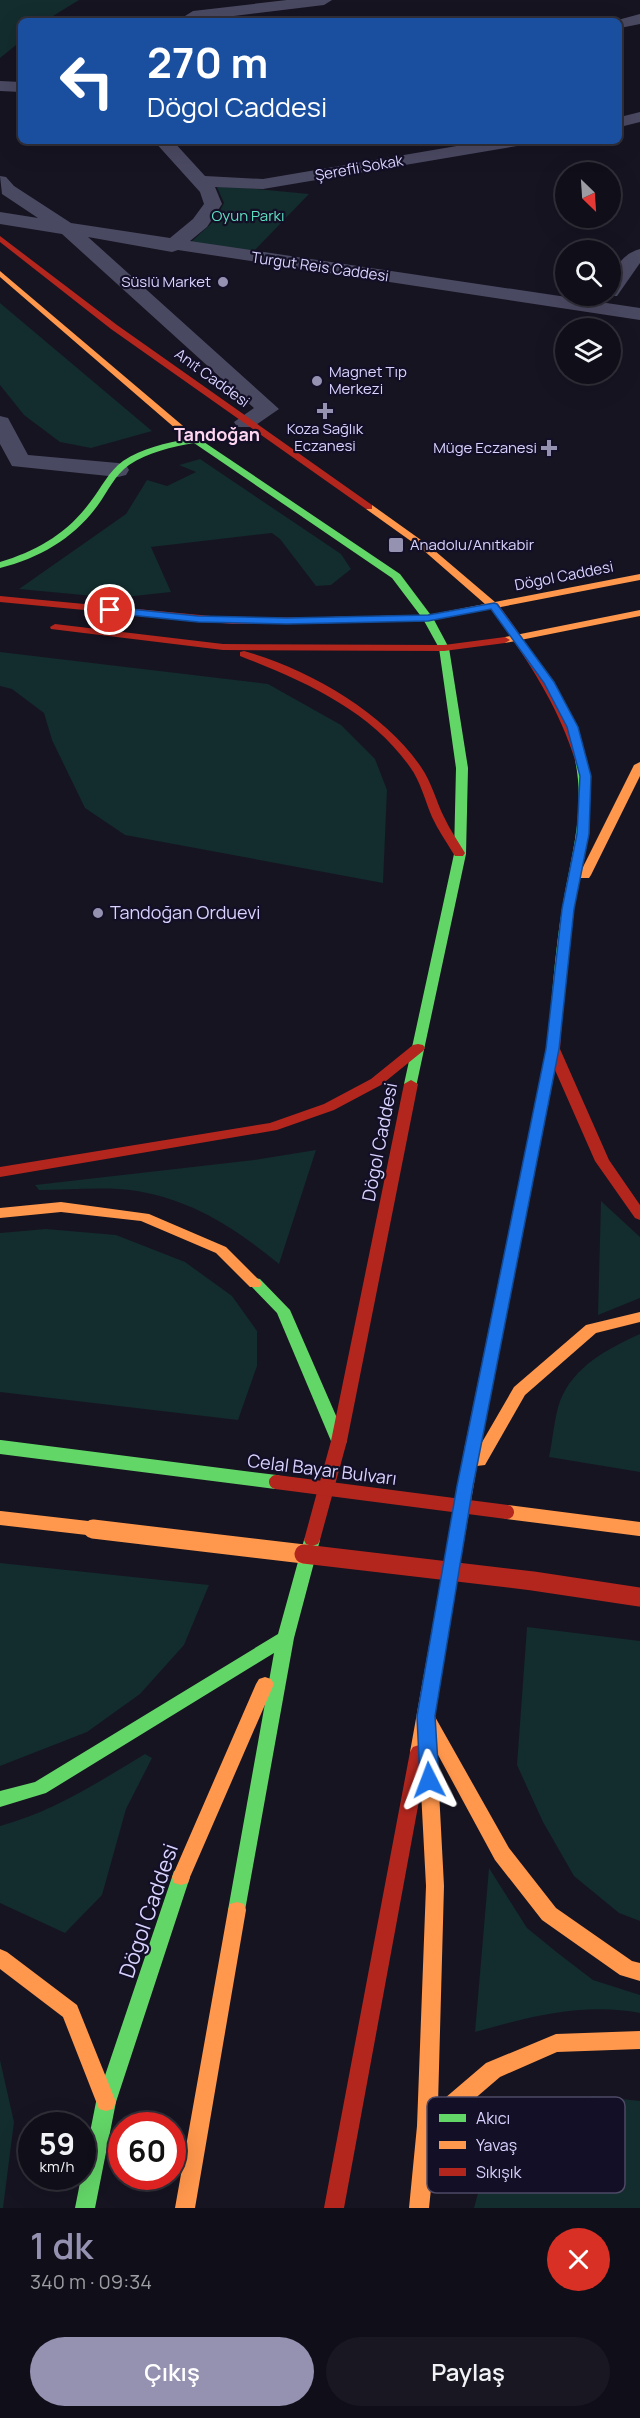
<!DOCTYPE html>
<html lang="tr">
<meta charset="utf-8">
<style>
body{margin:0;font-family:Manrope,sans-serif;background:#191822;color:#f1f3f6;height:100vh;display:flex;flex-direction:column;font-size:22px;white-space:nowrap}
*{box-sizing:border-box;margin:0}
p{font-size:20px;color:#9c9ca2}
.icon{flex:none;width:33px;height:33px;fill:none;stroke:currentColor;stroke-width:2;stroke-linecap:round;stroke-linejoin:round}
.map{position:relative;height:2208px;overflow:hidden}
.sheet{display:flex;flex-direction:column;background:#100f19;flex:1}
.sheet>*{flex:none}
.guide{position:absolute;left:18px;top:18px;width:604px;height:126px;border-radius:9px;box-shadow:0 6px 24px #0002,0 0 0 2px #302f38;background:#1a4fa0;color:#fff;overflow:hidden}
.needle{width:39px;rotate:155deg}
.tools{position:absolute;left:555px;top:162px;display:grid;gap:12px}
.tools a{display:grid;place-items:center;width:66px;height:66px;border-radius:50%;background:#100f19;box-shadow:0 6px 24px #0002,0 0 0 2px #302f38;font-size:30px}
.speed{position:absolute;left:18px;top:2112px;display:flex;gap:12px;font-size:30px;font-weight:700;text-align:center}
.speed>*{display:grid;place-content:center;width:78px;height:78px;border-radius:50%;background:#100f19;box-shadow:0 6px 24px #0002,0 0 0 2px #302f38;line-height:1}
.speed small{font-size:15px;font-weight:400}
.speed .limit{border:9px solid #d22;background:#fff;color:#111}
.pin{position:absolute;display:grid;place-items:center;width:51px;height:51px;color:#fff;margin:-26px;border:3px solid #fff;border-radius:50%;box-shadow:0 2px 6px #0007}
.me{position:absolute;width:66px;margin:-33px;rotate:357deg;stroke-linejoin:round;filter:drop-shadow(0 0 4px #0008)}
.turn{display:flex;align-items:center;gap:21px;height:126px;padding:0 30px;font-size:27px}
.turn .icon{width:78px;height:78px;stroke-width:2.5}
.turn b{display:block;font-size:42px;line-height:51px}
.round{display:grid;place-items:center;flex:none;width:63px;height:63px;border-radius:32px;background:#191822}
.headline{display:flex;align-items:center;justify-content:space-between;height:102px;padding:0 30px}
h1{font-size:36px;font-weight:600;line-height:45px;color:#9591b1}
.cta{display:flex;gap:12px;margin-top:auto;padding:12px 30px}
.cta a{flex:1;height:69px;border-radius:36px;background:#9591b1;color:#fff;font-size:24px;font-weight:600;line-height:69px;text-align:center}
.cta a+a{background:#191822;color:#f1f3f6}
.map>svg:first-child{display:block}
.green{fill:#132c2d}
.lines{fill:none;stroke-linecap:round;stroke-linejoin:round}
.street{fill:#4a4962;fill-rule:evenodd}
.fast{fill:#63d668;fill-rule:evenodd}
.slow{fill:#ff974d;fill-rule:evenodd}
.jam{fill:#b3261e;fill-rule:evenodd}
.fast-bridge{stroke:#63d668;stroke-width:14}
.slow-bridge-far1{stroke:#ff974d;stroke-width:14}
.slow-bridge{stroke:#ff974d;stroke-width:19}
.jam-bridge-far1{stroke:#b3261e;stroke-width:14}
.jam-bridge{stroke:#b3261e;stroke-width:19}
.route{fill:#1a73e8;stroke:#114b97;stroke-width:1.5}
.poi-dot{fill:#9591b1;stroke:#130f26;stroke-width:2}
.labels{text-anchor:middle;stroke-width:4.5;stroke-linejoin:round;paint-order:stroke}
.far-street-label{font-size:15px;fill:#d9d4ff;stroke:#130f26}
.far-park-label{font-size:15px;fill:#5fe0c0;stroke:#130f26}
.far-poi-label{font-size:15px;fill:#d9d4ff;stroke:#130f26;text-anchor:end}
.far-quarter-label{font-size:18px;font-weight:bold;fill:#ffd6f0;stroke:#130f26}
.poi-label{font-size:18px;fill:#d9d4ff;stroke:#130f26;text-anchor:start}
.street-label{font-size:18px;fill:#d9d4ff;stroke:#130f26}
.near-street-label{font-size:21px;fill:#d9d4ff;stroke:#130f26}
.key{fill:#130f26;stroke:#4e4a67;stroke-width:1.5}
.key-label{font-size:16px;fill:#d9d4ff}
</style>
<div class="map">
<svg width="640" height="2208" viewBox="0 0 640 2208">
<rect width="100%" height="100%" fill="#161421"/>
<!-- green -->
<path class="green" d="M0,0H79L45,21H21V41L0,58Z
M216,185L309,194L253,252L191,242L215,220L224,203Z
M0,303L152,431L91,448L60,442L24,415L0,385Z
M200,459L341,554L351,569L331,585L316,586L280,539L272,533L151,547L171,592L115,598L19,589L126,514L147,480L167,486L196,472L179,465Z
M0,652L268,684L341,725L375,759L387,790L383,883L125,835L85,808L52,740L44,713L12,689L0,686Z
M316,1150L279,1264C235,1228 194,1201 137,1191C106,1186 71,1190 39,1190L35,1185L254,1160Z
M601,1201L640,1237V1298L598,1315Z
M46,1229L116,1235L185,1262L232,1296L257,1331V1366L238,1420L0,1392V1233Z
M640,1334V1472L549,1457C553,1439 554,1418 560,1401C574,1366 607,1349 640,1334Z
M0,1563L209,1585L184,1645L140,1694L87,1732L0,1766Z
M527,1627L640,1641V1921L619,1913L574,1876L543,1822L517,1765Z
M145,1754L152,1758L126,1809L102,1895L65,1933L0,1903V1826C52,1812 99,1782 145,1754Z
M489,1868L527,1928L559,1954L593,1980L640,1995V2013C584,2002 528,2017 475,2032Z
M0,2060L14,2122L3,2208H0Z
M593,2096L640,2101V2208H474C484,2167 501,2132 539,2110C553,2101 577,2100 593,2096Z"/>
<g class="lines">
<!-- street -->
<path class="street" d="M287,0H332L324,5L193,21L185,16L193,11Z
M640,14V24L620,28V21H614Z
M0,81L21,82V92L0,91Z
M640,112V122L620,127V117Z
M154,141H173L205,176L263,179L486,141H526L517,146L263,189L215,187L222,204L207,227L190,241L640,308V320L178,250L172,252L88,237L279,409L253,427H237L234,422L254,408L62,234L0,224V212L38,218L2,194L0,176L6,177L14,186L71,223L170,238L193,219L204,204L200,192Z
M640,249V263L617,296H603H610C610,275 618,255 640,249Z
M0,416L8,418L28,455L118,463L126,465L129,470L126,475L118,477L12,466L0,444Z"/>
<!-- fast -->
<path class="fast" d="M186,430L400,574L433,618L449,648L468,768L466,854L416,1087L411,1088L404,1084L454,854L456,768L439,648L423,619L392,578L194,443C172,447 148,452 129,465C115,475 108,491 98,505C74,538 40,558 0,568V562C37,551 68,533 91,501C101,488 109,471 123,461C142,448 166,443 188,439L181,433Z
M581,757L587,760C597,812 581,859 574,909C569,946 566,983 562,1019L556,1023L550,1019C553,983 556,946 562,909C570,859 586,812 575,760Z
M255,1278L260,1279L290,1310L347,1441L345,1445L339,1447L333,1445L331,1441L277,1313L248,1283L250,1279Z
M312,1534L318,1536L320,1540L294,1638L244,1916L237,1918L230,1916L228,1910L274,1653L46,1793L0,1807V1791L35,1782L278,1634L304,1540L306,1536Z
M181,1869L188,1871L190,1877L116,2102L95,2208H75L96,2102L172,1877L174,1871Z"/>
<!-- slow -->
<path class="slow" d="M0,271L189,431V435H183L0,277Z
M366,505H372L428,545L495,602L640,574V580L428,621L324,622L323,620L328,617L428,615L485,604L422,549L366,509Z
M640,610V616L505,643L500,640L505,637Z
M640,762V776L591,875L589,878H581L579,875L634,765Z
M61,1202L149,1214L226,1247L262,1283L260,1287H250L216,1253L141,1221L61,1212L0,1218V1208Z
M640,1312V1322L596,1333L525,1395L485,1465L477,1466L434,1715L509,1848L556,1908L632,1961L640,1963V1981L620,1975L542,1920L495,1860L430,1740L425,1757L419,1759L413,1757L410,1752L465,1445L467,1441L473,1439L479,1441L481,1444L514,1387L586,1325Z
M265,1677L271,1679L274,1684L190,1877L188,1883L181,1885L174,1883L172,1877L256,1684L259,1679Z
M429,1764L435,1767L438,1772L444,1886L438,2104L486,2063L556,2034L640,2031V2049L557,2052L500,2077L437,2131L429,2208H409L417,2126L426,1886L420,1772L423,1767Z
M237,1902L244,1904L246,1910L195,2208H175L228,1910L230,1904Z
M0,1949L7,1952L77,2005L116,2102L113,2109L106,2111L99,2109L63,2017L0,1969Z"/>
<!-- jam -->
<path class="jam" d="M0,236L117,325L372,505V509H366L111,329L0,242Z
M0,596L232,618L328,617L333,620L328,623L232,624L0,602Z
M494,603L498,604C534,653 567,701 587,760L585,762H577L575,760C557,702 524,655 489,606Z
M55,624L223,644L444,645L505,637L510,640L505,643L444,651L223,650L51,629L50,627Z
M244,651C307,668 385,713 421,767C432,783 436,801 444,817C450,830 458,841 465,853L463,856H455L453,853C446,841 438,830 432,817C425,801 421,782 410,767C370,710 304,681 240,656V652Z
M556,1015L562,1019L560,1049L609,1160L640,1205V1220L635,1218L595,1161L555,1070L481,1445L479,1449L473,1451L467,1449L465,1445L546,1049L550,1019Z
M418,1044L423,1045L425,1048L423,1051L381,1085L334,1110L277,1130L0,1177V1167L270,1123L324,1104L371,1079L413,1045Z
M411,1080L418,1084L347,1441L320,1540L318,1544L312,1546L306,1544L304,1540L331,1441L404,1084Z
M419,1745L425,1747L428,1752L344,2208H324L410,1752L413,1747Z"/>
<!-- fast-bridge -->
<path class="fast-bridge" d="M0,1447L276,1482"/>
<!-- slow-bridge-far1 -->
<path class="slow-bridge-far1" d="M507,1512L640,1529
M0,1518L105,1530"/>
<!-- slow-bridge -->
<path class="slow-bridge" d="M93,1529L304,1554"/>
<!-- jam-bridge-far1 -->
<path class="jam-bridge-far1" d="M276,1482L507,1512"/>
<!-- jam-bridge -->
<path class="jam-bridge" d="M304,1554L533,1581L640,1597"/>
</g>
<!-- route -->
<path class="route" d="M494,603L497,604L554,682L578,727L591,776L589,834L574,909L559,1049L473,1486L435,1716L439,1780L436,1785L429,1787L423,1785L420,1780L417,1716L457,1486L546,1049L562,909L577,834L580,776L567,727L544,683L491,609L428,621L287,624L198,622L110,613L105,610L110,607L198,616L287,618L428,615Z"/>
<!-- markers -->
<g class="poi-dot">
<circle cx="223" cy="282" r="6"/>
<circle cx="317" cy="381" r="6"/>
<path d="M322 402h6v6h6v6h-6v6h-6v-6h-6v-6h6z"/>
<path d="M546 439h6v6h6v6h-6v6h-6v-6h-6v-6h6z"/>
<rect x="388" y="537" width="16" height="16" rx="3"/>
<circle cx="98" cy="913" r="6"/>
</g>
<g class="labels">
<!-- far-street labels -->
<g class="far-street-label">
<text transform="translate(359 168) rotate(-10)" y="5">Şerefli Sokak</text>
<text transform="translate(320 267) rotate(8)" y="5">Turgut Reis Caddesi</text>
<text transform="translate(212 378) rotate(36)" y="5">Anıt Caddesi</text>
<text transform="translate(564 576) rotate(-11)" y="5">Dögol Caddesi</text>
</g>
<!-- far-park labels -->
<g class="far-park-label">
<text x="248" y="221">Oyun Parkı</text>
</g>
<!-- far-poi labels -->
<g class="far-poi-label">
<text x="211" y="287">Süslü Market</text>
<text x="329" y="377" text-anchor="start">Magnet Tıp<tspan x="329" dy="17">Merkezi</tspan></text>
<text x="325" y="434" text-anchor="middle">Koza Sağlık<tspan x="325" dy="17">Eczanesi</tspan></text>
<text x="537" y="453">Müge Eczanesi</text>
<text x="410" y="550" text-anchor="start">Anadolu/Anıtkabir</text>
</g>
<!-- far-quarter labels -->
<g class="far-quarter-label">
<text x="217" y="441">Tandoğan</text>
</g>
<!-- poi labels -->
<g class="poi-label">
<text x="110" y="919">Tandoğan Orduevi</text>
</g>
<!-- street labels -->
<g class="street-label">
<text transform="translate(380 1142) rotate(-79)" y="6">Dögol Caddesi</text>
<text transform="translate(322 1470) rotate(7)" y="6">Celal Bayar Bulvarı</text>
</g>
<!-- near-street labels -->
<g class="near-street-label">
<text transform="translate(149 1911) rotate(-71)" y="7">Dögol Caddesi</text>
</g>
</g>
<!-- legend -->
<rect x="427" y="2097" width="198" height="96" rx="9" class="key"/>
<rect x="439" y="2114" width="27" height="8" fill="#63d668"/>
<rect x="439" y="2141" width="27" height="8" fill="#ff974d"/>
<rect x="439" y="2168" width="27" height="8" fill="#b3261e"/>
<g class="key-label">
<text x="476" y="2124">Akıcı</text>
<text x="476" y="2151">Yavaş</text>
<text x="476" y="2178">Sıkışık</text>
</g>
</svg>
<div class="tools">
<a><svg class="needle" viewBox="-14 -14 28 28"><path d="M0-13l5 13h-10z" fill="#e53935"/><path d="M0 13l5-13h-10z" fill="#9c9ca2"/></svg></a>
<a><svg class="icon" aria-label="search" viewBox="0 0 24 24"><circle cx="10" cy="10" r="6"/><path d="M15 15l6 6"/></svg></a>
<a><svg class="icon" aria-label="layers" viewBox="0 0 24 24"><path d="M12 4l9 5-9 5-9-5zM3 14l9 5 9-5"/></svg></a>
</div>
<div class="speed"><div>59<small>km/h</small></div><div class="limit">60</div></div>
<div class="pin" style="left:110px;top:610px;background:#d93025"><svg class="icon" aria-label="arrive" viewBox="0 0 24 24"><path d="M6 21V4h12l-3 4 3 4H6"/></svg></div>
<svg class="me" style="left:429px;top:1780px" viewBox="-20 -20 40 40"><path d="M0-17L14 15 0 8-14 15z" fill="#1a73e8" stroke="#fff" stroke-width="4"/></svg>
<div class="guide">
<div class="turn"><svg class="icon" aria-label="left" viewBox="0 0 24 24"><path d="M17 20v-9H6M10 6l-5 5 5 5"/></svg><div><b>270 m</b>Dögol Caddesi</div></div>
</div>
</div>
<section class="sheet">
<div class="headline"><div><h1>1 dk</h1><p>340 m · 09:34</p></div><a class="round" style="background:#d93025;color:#fff"><svg class="icon" aria-label="close" viewBox="0 0 24 24"><path d="M6 6l12 12M18 6L6 18"/></svg></a></div>
<div class="cta"><a>Çıkış</a><a>Paylaş</a></div>
</section>
